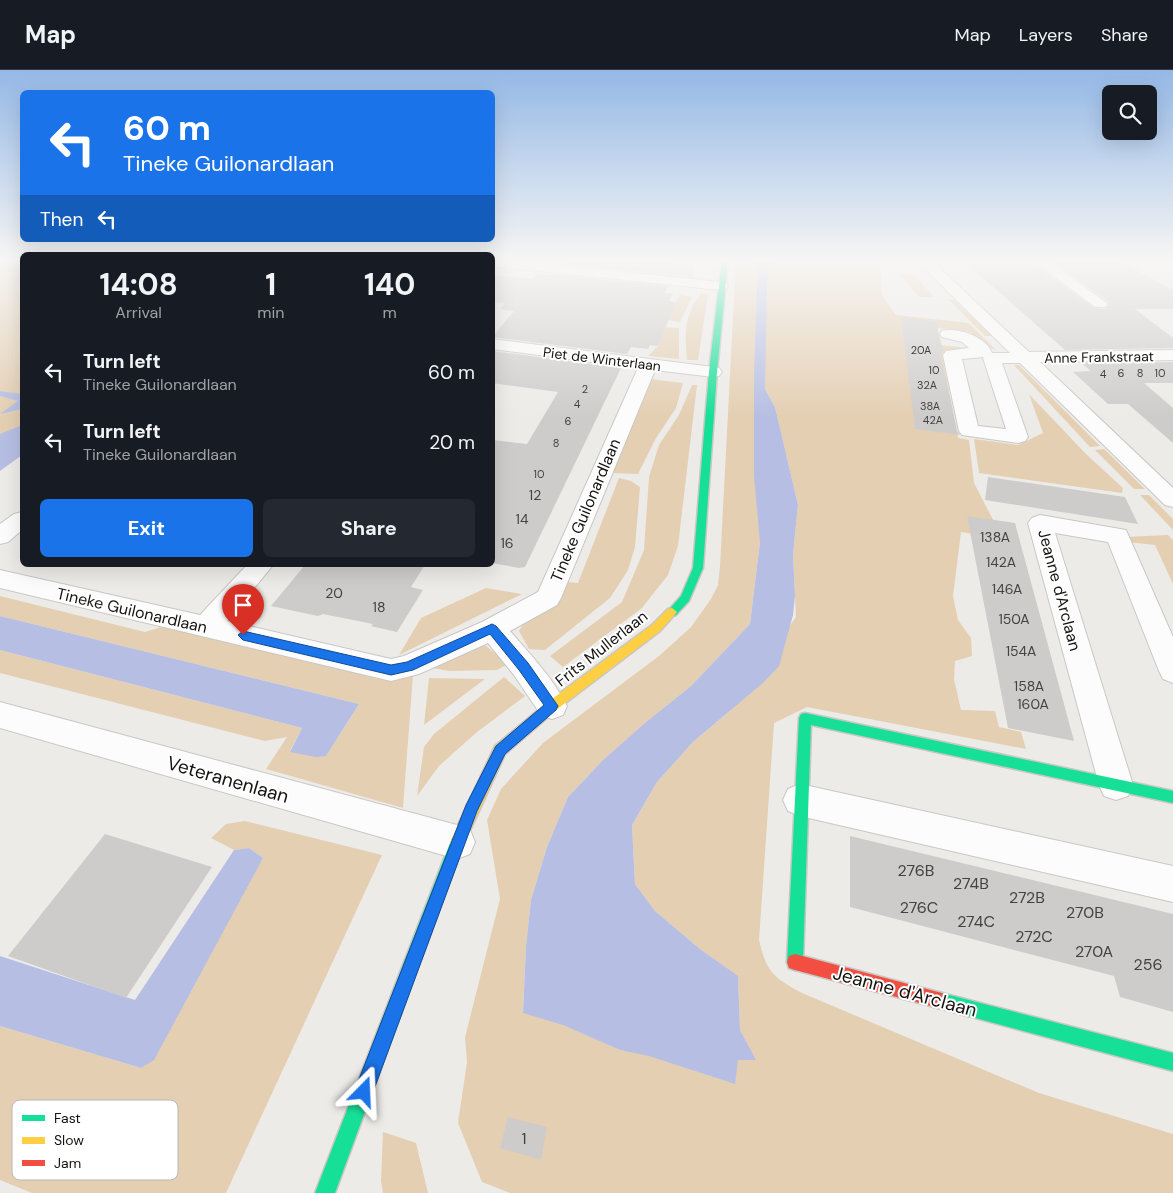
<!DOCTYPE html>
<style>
body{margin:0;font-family:"DM Sans",sans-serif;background:#242831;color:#f1f3f6;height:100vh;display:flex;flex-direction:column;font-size:19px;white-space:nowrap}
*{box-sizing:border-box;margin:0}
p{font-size:16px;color:#9ea1a6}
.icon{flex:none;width:28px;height:28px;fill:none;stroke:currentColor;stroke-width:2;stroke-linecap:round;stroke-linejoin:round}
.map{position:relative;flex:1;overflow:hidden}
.drawer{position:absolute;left:20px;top:182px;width:475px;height:315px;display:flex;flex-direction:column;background:#171b24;border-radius:8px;box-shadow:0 5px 20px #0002}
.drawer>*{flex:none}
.top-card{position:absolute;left:20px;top:20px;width:475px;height:152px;border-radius:8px;box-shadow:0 5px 20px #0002;background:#1a73e8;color:#fff;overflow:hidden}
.buttons{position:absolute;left:1102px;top:15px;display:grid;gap:10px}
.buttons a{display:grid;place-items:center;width:55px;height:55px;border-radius:8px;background:#171b24;box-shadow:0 5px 20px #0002;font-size:25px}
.pin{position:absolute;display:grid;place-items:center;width:42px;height:42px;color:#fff;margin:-51px -21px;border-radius:50% 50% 50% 0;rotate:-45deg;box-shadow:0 0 5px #0007}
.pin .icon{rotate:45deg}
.me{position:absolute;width:55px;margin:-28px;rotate:21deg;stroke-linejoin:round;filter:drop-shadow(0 0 4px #0008)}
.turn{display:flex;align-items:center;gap:18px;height:105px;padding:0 20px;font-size:22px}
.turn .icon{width:65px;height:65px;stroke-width:2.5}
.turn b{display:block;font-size:35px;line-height:42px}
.then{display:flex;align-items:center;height:48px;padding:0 20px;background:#0003;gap:10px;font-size:19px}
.eta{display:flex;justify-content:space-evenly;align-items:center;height:85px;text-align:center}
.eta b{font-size:30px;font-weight:700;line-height:35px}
.button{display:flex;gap:10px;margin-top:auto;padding:10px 20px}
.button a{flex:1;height:58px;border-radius:8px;background:#1a73e8;color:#fff;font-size:20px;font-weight:700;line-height:58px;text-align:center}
.button a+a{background:#242831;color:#f1f3f6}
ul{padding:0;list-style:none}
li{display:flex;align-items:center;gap:15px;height:70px;padding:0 20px}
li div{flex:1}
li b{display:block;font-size:19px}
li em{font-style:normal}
header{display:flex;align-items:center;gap:30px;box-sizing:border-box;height:70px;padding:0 25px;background:#171b24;border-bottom:1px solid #363941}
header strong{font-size:24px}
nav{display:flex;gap:28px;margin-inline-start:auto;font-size:18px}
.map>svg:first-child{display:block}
.green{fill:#e4cfb3;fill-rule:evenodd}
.water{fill:#b6bfe3}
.building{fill:#ceccca}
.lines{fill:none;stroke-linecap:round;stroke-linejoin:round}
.street-casing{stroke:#c9c7c4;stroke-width:2}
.fast-casing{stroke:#c9c7c4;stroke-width:3}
.slow-casing{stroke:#c9c7c4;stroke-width:3}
.jam-casing{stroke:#c9c7c4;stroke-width:3}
.street{fill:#fcfcfc;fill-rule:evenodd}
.fast{fill:#16e098;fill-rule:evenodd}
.slow{fill:#ffcf43;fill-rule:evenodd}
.jam{fill:#f24e42;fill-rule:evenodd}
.route{fill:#1a73e8;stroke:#114b97}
.labels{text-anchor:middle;stroke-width:4;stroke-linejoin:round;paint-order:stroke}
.far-number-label{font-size:11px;fill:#434240}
.far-street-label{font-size:14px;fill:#151412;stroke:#fff}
.number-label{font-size:14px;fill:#434240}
.street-label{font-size:16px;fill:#151412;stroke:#fff}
.near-number-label{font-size:16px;fill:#434240}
.near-street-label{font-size:19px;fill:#151412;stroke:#fff}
.key{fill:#fff;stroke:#b9b8b8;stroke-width:1}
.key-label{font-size:14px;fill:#151412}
</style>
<header>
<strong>Map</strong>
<nav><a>Map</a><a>Layers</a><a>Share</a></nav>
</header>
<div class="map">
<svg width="1173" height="1123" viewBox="0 0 1173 1123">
<rect width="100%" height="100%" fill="#edebe8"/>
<!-- green -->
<path class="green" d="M0,190H22V371L0,385Z
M680,190H694V207L673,205Z
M736,190H880L882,225L896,245L969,253L996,280L984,276L970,262L937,258L941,275L967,278L969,287L942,284L958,368L969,370L974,413L1003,469L961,462L953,526L958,550L971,568L972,586L955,591L954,609L961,640L995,641L999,657L1021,662L1026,679L807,637L774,653L759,870C767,903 773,907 802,923L1039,1023L1173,1064V1123H510L482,1112L458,1053L467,992L465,967L500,829L487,750L501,719L543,673L659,586L691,557L711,529L718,515L720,496ZM765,319L775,337L798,435L793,484L796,547L730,641L693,672L657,712L632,755L635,814L655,841L700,879L738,907L740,960L755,990L649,985L620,980L563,954L523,942L526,876L531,830L547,777L568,727L603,690L646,652L691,616L750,554L760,472Z
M899,204H913L934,227H919Z
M701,223L708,224L698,290H687C685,261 683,248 701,223Z
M680,225L692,227L680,252L666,250Z
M948,229L954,230L992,266H985Z
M663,257L679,258V289L648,286L658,276Z
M1014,295H1019L1100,376L1090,377Z
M650,309L683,313L676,338L656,368L638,404L611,403Z
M692,315H697L678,476L668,505L642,538L563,597L550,586L622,532L644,480L649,407L659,375L679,345Z
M1029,324L1085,383L1123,418L1122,423L979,403L974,369L1018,375L1043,363Z
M1104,379L1145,419H1134L1095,380Z
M619,408L631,411L640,417L635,477L628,500L610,528L545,580L529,579L519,561L527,548L566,512L578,513Z
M1140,425H1149L1173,449V460Z
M1168,465L1173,470V514L1155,475L1127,472L1125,467Z
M486,518L522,524L399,585L421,548Z
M0,526L145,562L164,556L413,605L403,738L266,699L287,667L265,671L0,603V580L302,658L290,681L326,686L359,634L0,546Z
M486,576L508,594L497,600L449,601L428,597L470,577Z
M504,607L525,626L477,662L439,696L417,726L424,677L434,664Z
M429,608L485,609L424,655Z
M245,751L382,785L226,1123H32L0,1110V956L141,998L263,788L249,778L234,780L211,768L226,754Z
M383,1062L416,1073L428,1123H383L381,1111Z"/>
<!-- water -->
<path class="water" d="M758,190H769L767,218L765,319L775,337L798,435L793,484L795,526L793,545L779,596L764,612L693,672L657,712L632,755L635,814L655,841L700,879L738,906L740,960L756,990H738L735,1014L649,986L620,980L563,955L523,943L526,876L531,830L547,777L568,727L603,690L646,652L691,616L750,554L760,472L754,406V301Z
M0,321L22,324V339L0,344L18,331L0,326Z
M22,355V385L0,401V364Z
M0,546L359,634L326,686L316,687L290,682L302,658L0,580Z
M249,778L263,788L154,990L141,998L0,956V886L135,930L234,780Z"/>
<!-- building -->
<path class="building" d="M549,190H679L673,205L547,192Z
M1104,190L1120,191L1173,220V239H1135L1173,268V278L1065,280L966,193H1032L1094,238L1105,239L1109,235V232L1054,192Z
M538,203L668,216L665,223L673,224L669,231L676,232L658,276L650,275L648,279L631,277L627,284L492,267L514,241L500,239L505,233L492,232V205L533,209Z
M901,247L936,251L943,282L941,285L957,361L960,365L915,359Z
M492,281L621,298L525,497L519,498L492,493V370L527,374L558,322L492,313Z
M1173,292V313H1144L1173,338V373L1128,334H1108L1073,302L1091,301L1081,293Z
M988,407L1125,427L1138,454L985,430Z
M967,446L1015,453L1074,671L1008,658Z
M305,495H425L411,517L423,520L397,562L371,556L373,554L323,544L318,546L271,536Z
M105,764L212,797L126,928L8,886Z
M850,766L1173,844V942L1120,927L1114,906L850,837Z
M508,1047L547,1057L541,1090L500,1078Z"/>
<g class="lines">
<!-- street casing -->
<g class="street-casing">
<path id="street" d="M492,190H510L721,212L726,213L728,216L726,219L721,220L492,196Z
M916,190H931L1029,282L1173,280V290L1040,292L1173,418V437L1165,435L1020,293H1002L1028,367L1025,371L1018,373L962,365L959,361L943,285L946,281L969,278L962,272L942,267L940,264L942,261C958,257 986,267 992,283H1010ZM984,287L983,288L1006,359L978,356L962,289Z
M1032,190H1048L1108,234L1105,237H1095Z
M492,269L713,297L719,298L722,302L719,306L713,307L655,300L561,528L557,535L510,561C530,584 553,608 567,636L563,645L552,649L541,645L514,605L488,573L419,604L391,611L0,518V500L200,545L247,495H273L227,551L391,589L404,586L482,552L538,522L638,298L492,279Z
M22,442V460L8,472L0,474V454L14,444Z
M1040,445L1126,460L1173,567V613L1163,609L1159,601L1108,472L1055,463L1133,715L1128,726L1116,730L1104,726L1099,715L1028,453L1032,448Z
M0,632L457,755L470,760L475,772L470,784L457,789L0,658Z
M800,714L1173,796V832L800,746L788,741L783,730L788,719Z"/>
</g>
<!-- fast casing -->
<g class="fast-casing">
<path id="fast" d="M722,190H728L717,302L703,498L689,531L676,545L672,546L667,542L681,526L693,498L709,302Z
M805,643L1173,721V733L811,655L803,892L801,898L795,900L789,898L787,892L799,648L801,644Z
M457,766L462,768L464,773L335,1123H315L450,773L452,768Z
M938,922L1173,983V1001L938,938L932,936L930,930L932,924Z"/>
</g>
<!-- slow casing -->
<g class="slow-casing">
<path id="slow" d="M672,538L677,542L660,561L556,640L505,684L462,778L457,780L452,778L450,773L452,768L495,676L548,632L652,555L668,539Z"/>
</g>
<!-- jam casing -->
<g class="jam-casing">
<path id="jam" d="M795,884L938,922L944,924L946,930L944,936L938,938L795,900L789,898L787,892L789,886Z"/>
</g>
<!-- street -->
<use href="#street" class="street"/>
<!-- fast -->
<use href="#fast" class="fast"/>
<!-- slow -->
<use href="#slow" class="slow"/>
<!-- jam -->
<use href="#jam" class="jam"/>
</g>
<!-- sky -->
<linearGradient id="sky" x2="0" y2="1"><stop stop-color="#94b8e6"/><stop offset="0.55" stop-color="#f7f6f5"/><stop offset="1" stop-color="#f7f6f5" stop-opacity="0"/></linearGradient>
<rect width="1173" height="347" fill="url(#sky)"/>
<!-- route -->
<path class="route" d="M492,554L496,556L528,593L558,636L556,640L505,684L477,741L373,1022L370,1028L364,1031L357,1028L354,1022L466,735L496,676L544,635L519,600L490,564L413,600L391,605L243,570L238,565L243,561L391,595L407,592Z"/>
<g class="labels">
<!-- far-number labels -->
<g class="far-number-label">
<text x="921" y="284">20A</text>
<text x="934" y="304">10</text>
<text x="1121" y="307">6</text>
<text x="1140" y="307">8</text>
<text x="1160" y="307">10</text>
<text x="1103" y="308">4</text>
<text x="927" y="319">32A</text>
<text x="585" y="323">2</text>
<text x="577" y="338">4</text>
<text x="930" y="340">38A</text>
<text x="933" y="354">42A</text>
<text x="568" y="355">6</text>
<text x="556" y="377">8</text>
<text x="539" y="408">10</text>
</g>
<!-- far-street labels -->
<g class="far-street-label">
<text transform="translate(1099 287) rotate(-1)" y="5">Anne Frankstraat</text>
<text transform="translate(602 289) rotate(7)" y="5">Piet de Winterlaan</text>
</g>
<!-- number labels -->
<g class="number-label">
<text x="535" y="430">12</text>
<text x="522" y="454">14</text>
<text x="995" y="472">138A</text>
<text x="507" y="478">16</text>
<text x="1001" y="497">142A</text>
<text x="1007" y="524">146A</text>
<text x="334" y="528">20</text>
<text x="379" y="542">18</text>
<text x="1014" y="554">150A</text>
<text x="1021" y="586">154A</text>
<text x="1029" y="621">158A</text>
<text x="1033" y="639">160A</text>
</g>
<!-- street labels -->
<g class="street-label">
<text transform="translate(585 440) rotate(-67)" y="6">Tineke Guilonardlaan</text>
<text transform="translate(1060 520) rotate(75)" y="6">Jeanne d'Arclaan</text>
<text transform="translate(132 540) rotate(13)" y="6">Tineke Guilonardlaan</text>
<text transform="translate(601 578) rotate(-38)" y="6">Frits Mullerlaan</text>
</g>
<!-- near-number labels -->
<g class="near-number-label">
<text x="916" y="806">276B</text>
<text x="971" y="819">274B</text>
<text x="1027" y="833">272B</text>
<text x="919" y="843">276C</text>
<text x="1085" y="848">270B</text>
<text x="976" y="857">274C</text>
<text x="1034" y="872">272C</text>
<text x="1094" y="887">270A</text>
<text x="1148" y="900">256</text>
<text x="524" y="1074">1</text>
</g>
<!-- near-street labels -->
<g class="near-street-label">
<text transform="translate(228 709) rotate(16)" y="7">Veteranenlaan</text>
<text transform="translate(905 921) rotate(15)" y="7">Jeanne d'Arclaan</text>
</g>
</g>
<!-- legend -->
<rect x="12" y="1030" width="166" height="80" rx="8" class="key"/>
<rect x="22" y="1045" width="23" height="6" fill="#16e098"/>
<rect x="22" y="1067" width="23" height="7" fill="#ffcf43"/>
<rect x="22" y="1090" width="23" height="6" fill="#f24e42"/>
<g class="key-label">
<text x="54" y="1053">Fast</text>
<text x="54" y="1075">Slow</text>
<text x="54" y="1098">Jam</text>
</g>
</svg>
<div class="buttons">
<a><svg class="icon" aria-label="search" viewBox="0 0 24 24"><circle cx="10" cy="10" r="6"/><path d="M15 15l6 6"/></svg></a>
</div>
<div class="pin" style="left:243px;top:565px;background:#d93025"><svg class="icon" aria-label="arrive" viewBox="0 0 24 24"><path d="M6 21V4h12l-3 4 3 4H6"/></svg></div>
<svg class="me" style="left:364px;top:1022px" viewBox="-20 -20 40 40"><path d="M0-17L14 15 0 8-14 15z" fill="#1a73e8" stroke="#fff" stroke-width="4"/></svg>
<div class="top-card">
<div class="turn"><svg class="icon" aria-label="left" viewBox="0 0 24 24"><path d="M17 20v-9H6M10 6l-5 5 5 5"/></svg><div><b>60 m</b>Tineke Guilonardlaan</div></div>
<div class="then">Then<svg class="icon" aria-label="left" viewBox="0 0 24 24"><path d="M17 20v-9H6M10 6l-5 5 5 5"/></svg></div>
</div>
<section class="drawer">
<div class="eta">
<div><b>14:08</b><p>Arrival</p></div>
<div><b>1</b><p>min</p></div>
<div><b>140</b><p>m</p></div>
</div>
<ul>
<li><svg class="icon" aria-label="left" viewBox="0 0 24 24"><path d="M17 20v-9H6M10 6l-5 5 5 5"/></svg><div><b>Turn left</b><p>Tineke Guilonardlaan</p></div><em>60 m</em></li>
<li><svg class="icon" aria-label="left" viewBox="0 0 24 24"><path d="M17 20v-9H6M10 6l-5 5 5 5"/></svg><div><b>Turn left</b><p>Tineke Guilonardlaan</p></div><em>20 m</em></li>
</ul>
<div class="button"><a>Exit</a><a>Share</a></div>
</section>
</div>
